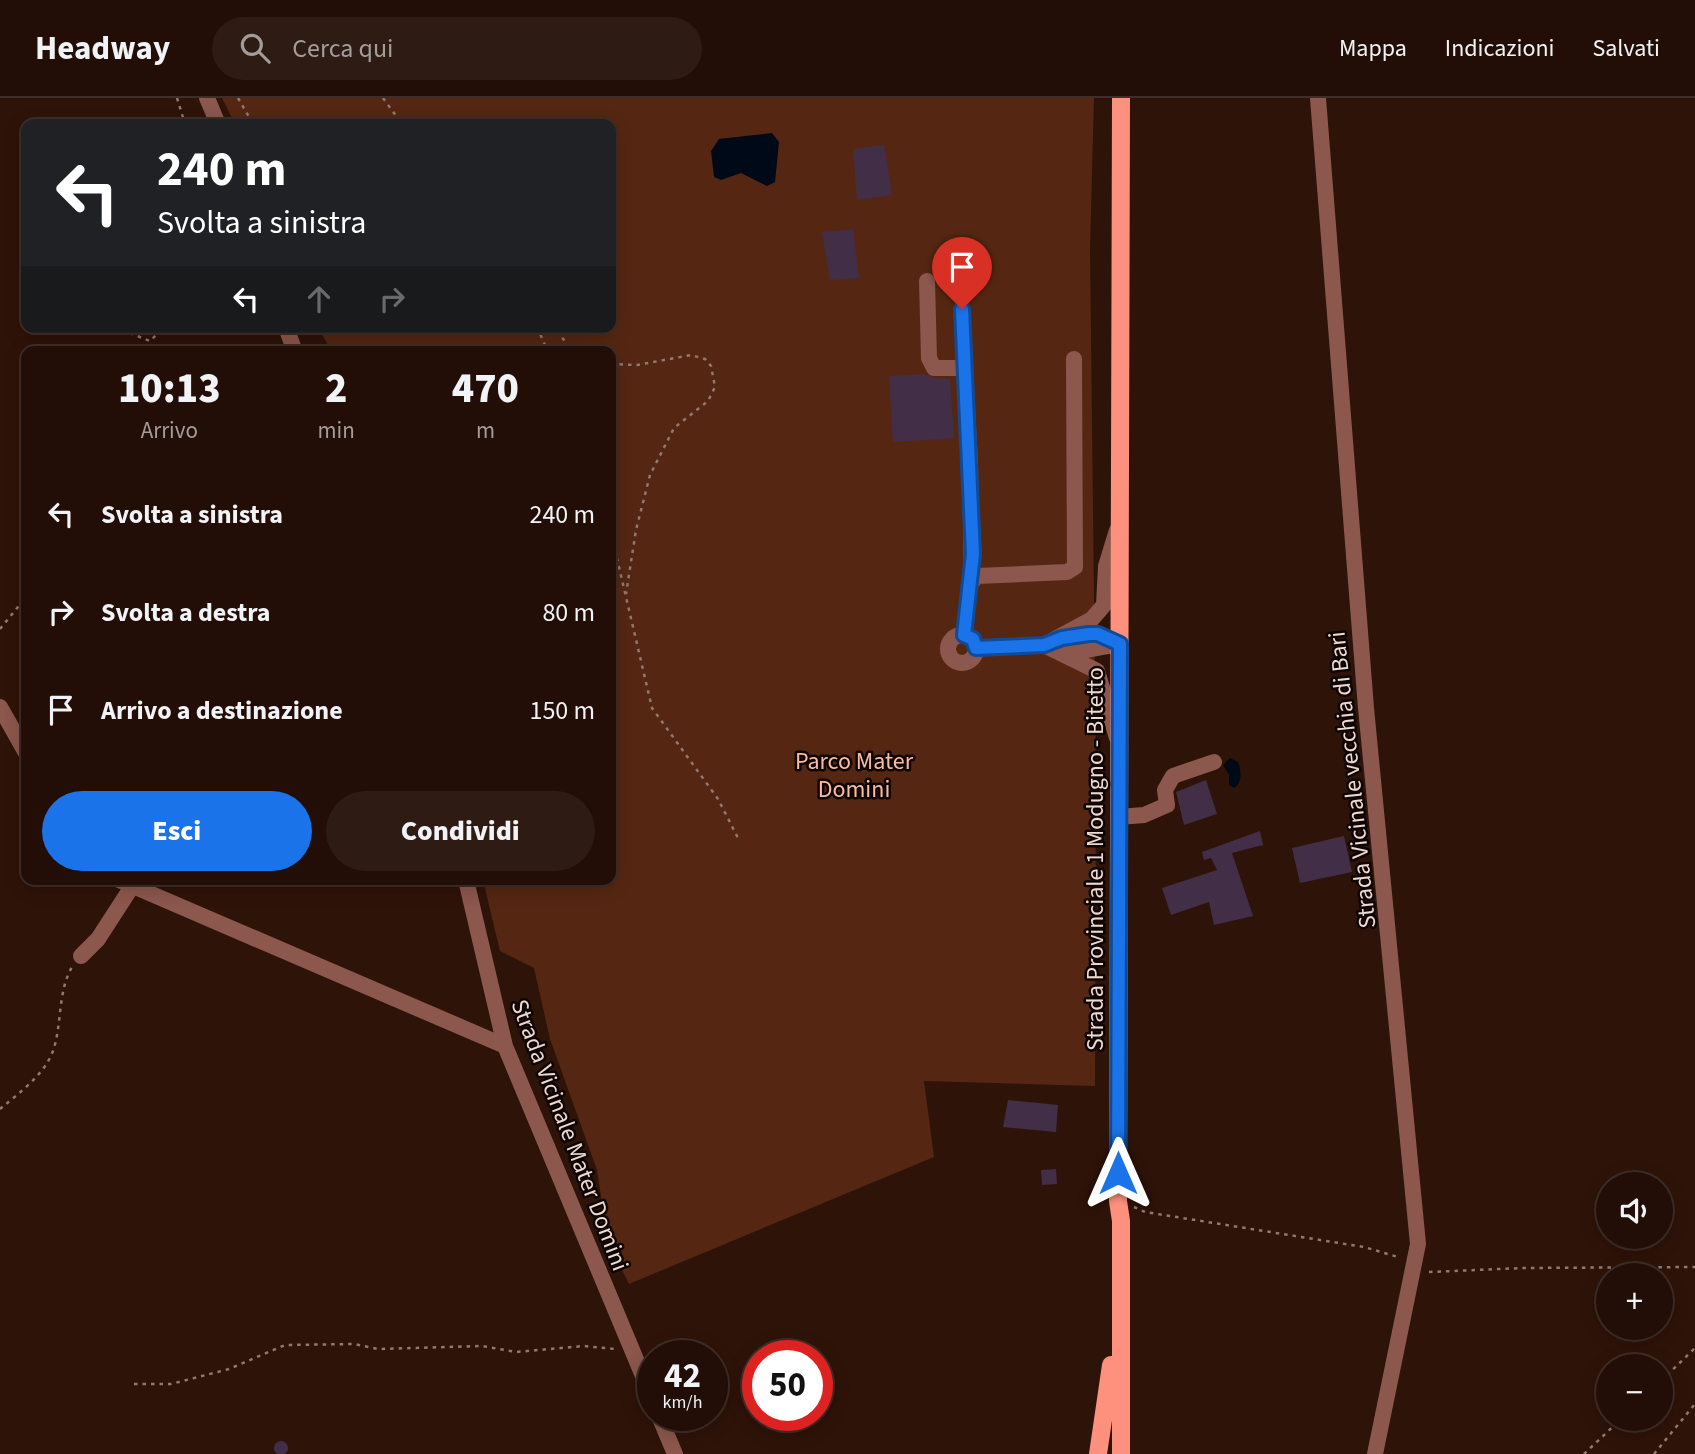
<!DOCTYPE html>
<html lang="it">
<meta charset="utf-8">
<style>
body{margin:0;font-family:"Source Sans 3",sans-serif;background:#2e1c14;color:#f1f3f6;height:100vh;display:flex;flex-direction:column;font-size:26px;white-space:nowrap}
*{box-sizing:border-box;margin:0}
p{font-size:23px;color:#a29c9b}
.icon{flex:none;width:38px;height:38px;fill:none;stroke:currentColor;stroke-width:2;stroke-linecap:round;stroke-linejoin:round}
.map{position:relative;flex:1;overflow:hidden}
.panel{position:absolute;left:21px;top:248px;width:595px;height:539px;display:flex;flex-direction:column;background:#220e06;border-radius:14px;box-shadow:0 4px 18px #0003,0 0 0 2px #3f2e28}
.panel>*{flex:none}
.banner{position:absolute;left:21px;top:21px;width:595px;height:214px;border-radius:14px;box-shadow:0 4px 18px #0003,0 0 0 2px #3f2e28;background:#202124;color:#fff;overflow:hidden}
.tools{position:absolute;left:1596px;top:1074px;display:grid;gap:14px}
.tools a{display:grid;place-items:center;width:77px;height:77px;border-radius:50%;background:#220e06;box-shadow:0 4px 18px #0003,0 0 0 2px #3f2e28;font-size:35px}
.speed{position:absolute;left:637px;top:1242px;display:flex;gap:14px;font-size:35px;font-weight:700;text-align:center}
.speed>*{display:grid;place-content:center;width:91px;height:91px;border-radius:50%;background:#220e06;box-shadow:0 4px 18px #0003,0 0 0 2px #3f2e28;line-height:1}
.speed small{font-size:18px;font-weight:400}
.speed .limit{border:10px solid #d22;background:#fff;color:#111}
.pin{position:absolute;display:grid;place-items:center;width:60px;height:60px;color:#fff;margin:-72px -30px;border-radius:50% 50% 50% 0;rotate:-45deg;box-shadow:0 0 7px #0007}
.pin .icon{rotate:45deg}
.me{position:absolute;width:77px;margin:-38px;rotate:0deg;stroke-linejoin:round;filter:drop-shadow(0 0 5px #0008)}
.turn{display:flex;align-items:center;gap:24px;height:147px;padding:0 21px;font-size:32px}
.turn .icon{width:91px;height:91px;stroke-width:2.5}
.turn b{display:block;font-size:49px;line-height:60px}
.lanes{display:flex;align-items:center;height:66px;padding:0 21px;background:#0003;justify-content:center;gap:35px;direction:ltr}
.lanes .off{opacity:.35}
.eta{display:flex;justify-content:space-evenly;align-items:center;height:119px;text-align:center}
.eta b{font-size:42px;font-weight:800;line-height:49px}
.button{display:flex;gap:14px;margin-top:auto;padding:14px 21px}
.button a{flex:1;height:80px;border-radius:42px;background:#1a73e8;color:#fff;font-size:28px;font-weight:800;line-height:80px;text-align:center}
.button a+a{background:#2e1c14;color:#f1f3f6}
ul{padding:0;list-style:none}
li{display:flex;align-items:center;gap:21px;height:98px;padding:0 21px}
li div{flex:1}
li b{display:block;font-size:26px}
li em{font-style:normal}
header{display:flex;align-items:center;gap:42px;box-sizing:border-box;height:98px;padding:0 35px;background:#220e06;border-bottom:2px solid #3f2e28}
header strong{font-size:33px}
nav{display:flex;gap:38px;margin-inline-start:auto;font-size:24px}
.search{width:490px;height:63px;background:#2e1c14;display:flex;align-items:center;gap:18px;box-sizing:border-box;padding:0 24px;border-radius:38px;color:#a29c9b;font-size:26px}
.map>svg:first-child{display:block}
.green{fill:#552712}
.water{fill:#000917}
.building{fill:#422f47}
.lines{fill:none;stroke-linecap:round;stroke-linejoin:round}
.path{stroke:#907970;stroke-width:2.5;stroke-dasharray:3.5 5;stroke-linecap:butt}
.minor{stroke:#8c574d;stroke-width:16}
.major{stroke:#fe907e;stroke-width:18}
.route-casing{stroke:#114b97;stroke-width:18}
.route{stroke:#1a73e8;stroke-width:12}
.labels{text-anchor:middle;stroke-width:5;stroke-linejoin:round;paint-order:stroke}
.park-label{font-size:24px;fill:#f9bca3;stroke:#0e0402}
.street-label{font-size:24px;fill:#ecd9d1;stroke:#0e0402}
</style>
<header>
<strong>Headway</strong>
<div class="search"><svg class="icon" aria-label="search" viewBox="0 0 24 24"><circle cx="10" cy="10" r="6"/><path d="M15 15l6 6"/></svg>Cerca qui</div>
<nav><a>Mappa</a><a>Indicazioni</a><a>Salvati</a></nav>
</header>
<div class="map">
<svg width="1695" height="1356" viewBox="0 0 1695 1356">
<rect width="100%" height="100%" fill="#2e1308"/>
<!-- green -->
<path class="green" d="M222,0H1094L1090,151L1096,670L1095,988L924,983L934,1059L629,1186L608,1144L597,1072L550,941L534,870L500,853L483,782H611V254H332L318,229H611V26H235Z"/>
<!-- water -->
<path class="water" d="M772,35L779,44L775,84L767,88L741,75L721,82L714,79L711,53L719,41Z
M1230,660L1238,664C1241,672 1243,684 1234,690L1229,687V677L1223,667Z"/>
<!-- building -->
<path class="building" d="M884,47L892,97L857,102L853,51Z
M853,131L859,180L830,182L822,134Z
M925,276L933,280L950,281L954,340L893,344L889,278Z
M1206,682L1217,716L1184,727L1176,694Z
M1260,733L1263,747L1232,755L1253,818L1214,827L1209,804L1171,817L1162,790L1217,772L1211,760L1204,762L1202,754Z
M1344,738L1352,774L1300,785L1292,750Z
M1008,1002L1058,1007L1056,1034L1003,1029Z
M1056,1071L1057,1086L1042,1087L1041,1072Z
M274 1350a7 7 0 1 1 14 0a7 7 0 1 1-14 0Z"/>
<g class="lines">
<!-- path -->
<path class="path" d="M177,0L185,26
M238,0L249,19L264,26
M383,0L402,26
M114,229L150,243L164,229
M507,229H526
M537,229L548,254
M550,229L557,232L572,254
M611,266L637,267L691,257L705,261L711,268L715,289L708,303L674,330L650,377L636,432L626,496
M611,435L652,610L718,701L739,742
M0,531L26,499
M0,1011C20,994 46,976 54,950C62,923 58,893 72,869
M1134,1109L1145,1114L1364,1149L1398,1159
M1429,1174L1523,1170L1695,1169
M1661,1283L1695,1250
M134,1286H171L229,1271L285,1247L354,1246L378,1251L482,1248L516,1254L584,1248L615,1251
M1584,1356L1621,1321
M1654,1356L1695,1306"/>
<!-- minor -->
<path class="minor" d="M207,0L218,26
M1318,0L1366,610L1418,1146L1375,1356
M927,183L929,260L934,270H965
M962,211L970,366L972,481
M286,229L295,254
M964,537L970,486L977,478L1067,474L1075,469L1074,261
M948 551a14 14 0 1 1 28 0a14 14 0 1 1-28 0Z
M1069,539L1098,536L1120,546
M1044,547L1097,573L1117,640
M976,550L1044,547L1092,521L1104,507L1106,468L1117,432
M1070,555L1120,546
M0,609L26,655
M1119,719L1144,717L1167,707L1165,692L1173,678L1214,664
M119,782L505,948
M466,782L505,948L653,1302
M81,858L98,841L131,790
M659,1318L675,1356"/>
<!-- major -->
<path class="major" d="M1098,1356L1111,1267
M1121,1356V1123L1118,1103L1121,0"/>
</g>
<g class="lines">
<!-- route casing -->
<g class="route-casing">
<path id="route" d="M962,211L973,456L964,537L973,541L976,550L1044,547L1062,540L1089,536H1098L1120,546L1118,1075"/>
</g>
<!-- route -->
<use href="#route" class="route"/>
</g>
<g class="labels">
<!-- park labels -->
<g class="park-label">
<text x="854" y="671">Parco Mater<tspan x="854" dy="28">Domini</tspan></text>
</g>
<!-- street labels -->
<g class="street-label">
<text transform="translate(1352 682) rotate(-96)" y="8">Strada Vicinale vecchia di Bari</text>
<text transform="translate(1095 761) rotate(-90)" y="8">Strada Provinciale 1 Modugno - Bitetto</text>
<text transform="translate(570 1037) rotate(69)" y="8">Strada Vicinale Mater Domini</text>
</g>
</g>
</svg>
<div class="tools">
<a><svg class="icon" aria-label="sound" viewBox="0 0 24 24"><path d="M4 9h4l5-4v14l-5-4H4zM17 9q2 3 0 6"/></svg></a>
<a>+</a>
<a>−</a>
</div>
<div class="speed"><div>42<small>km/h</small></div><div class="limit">50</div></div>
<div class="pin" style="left:962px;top:211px;background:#d93025"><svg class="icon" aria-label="arrive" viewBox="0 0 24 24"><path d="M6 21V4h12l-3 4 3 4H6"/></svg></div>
<svg class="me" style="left:1118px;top:1075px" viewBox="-20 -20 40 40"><path d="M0-17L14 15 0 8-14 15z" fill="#1a73e8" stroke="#fff" stroke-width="4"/></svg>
<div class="banner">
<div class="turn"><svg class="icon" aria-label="left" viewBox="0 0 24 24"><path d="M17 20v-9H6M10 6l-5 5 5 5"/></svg><div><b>240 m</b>Svolta a sinistra</div></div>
<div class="lanes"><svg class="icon" aria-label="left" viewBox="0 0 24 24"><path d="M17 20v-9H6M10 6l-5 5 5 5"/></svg><svg class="icon off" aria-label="ahead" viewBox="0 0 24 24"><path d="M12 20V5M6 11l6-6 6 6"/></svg><svg class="icon off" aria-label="right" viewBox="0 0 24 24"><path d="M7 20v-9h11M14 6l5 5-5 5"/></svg></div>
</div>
<section class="panel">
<div class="eta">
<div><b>10:13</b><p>Arrivo</p></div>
<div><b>2</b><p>min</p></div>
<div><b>470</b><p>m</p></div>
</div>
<ul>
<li><svg class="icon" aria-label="left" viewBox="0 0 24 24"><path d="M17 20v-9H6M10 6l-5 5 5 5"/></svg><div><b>Svolta a sinistra</b></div><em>240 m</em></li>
<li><svg class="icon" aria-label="right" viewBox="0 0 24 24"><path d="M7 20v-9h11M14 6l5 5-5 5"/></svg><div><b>Svolta a destra</b></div><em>80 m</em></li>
<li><svg class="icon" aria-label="arrive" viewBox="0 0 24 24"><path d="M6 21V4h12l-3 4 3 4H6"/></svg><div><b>Arrivo a destinazione</b></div><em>150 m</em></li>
</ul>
<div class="button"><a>Esci</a><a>Condividi</a></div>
</section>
</div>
